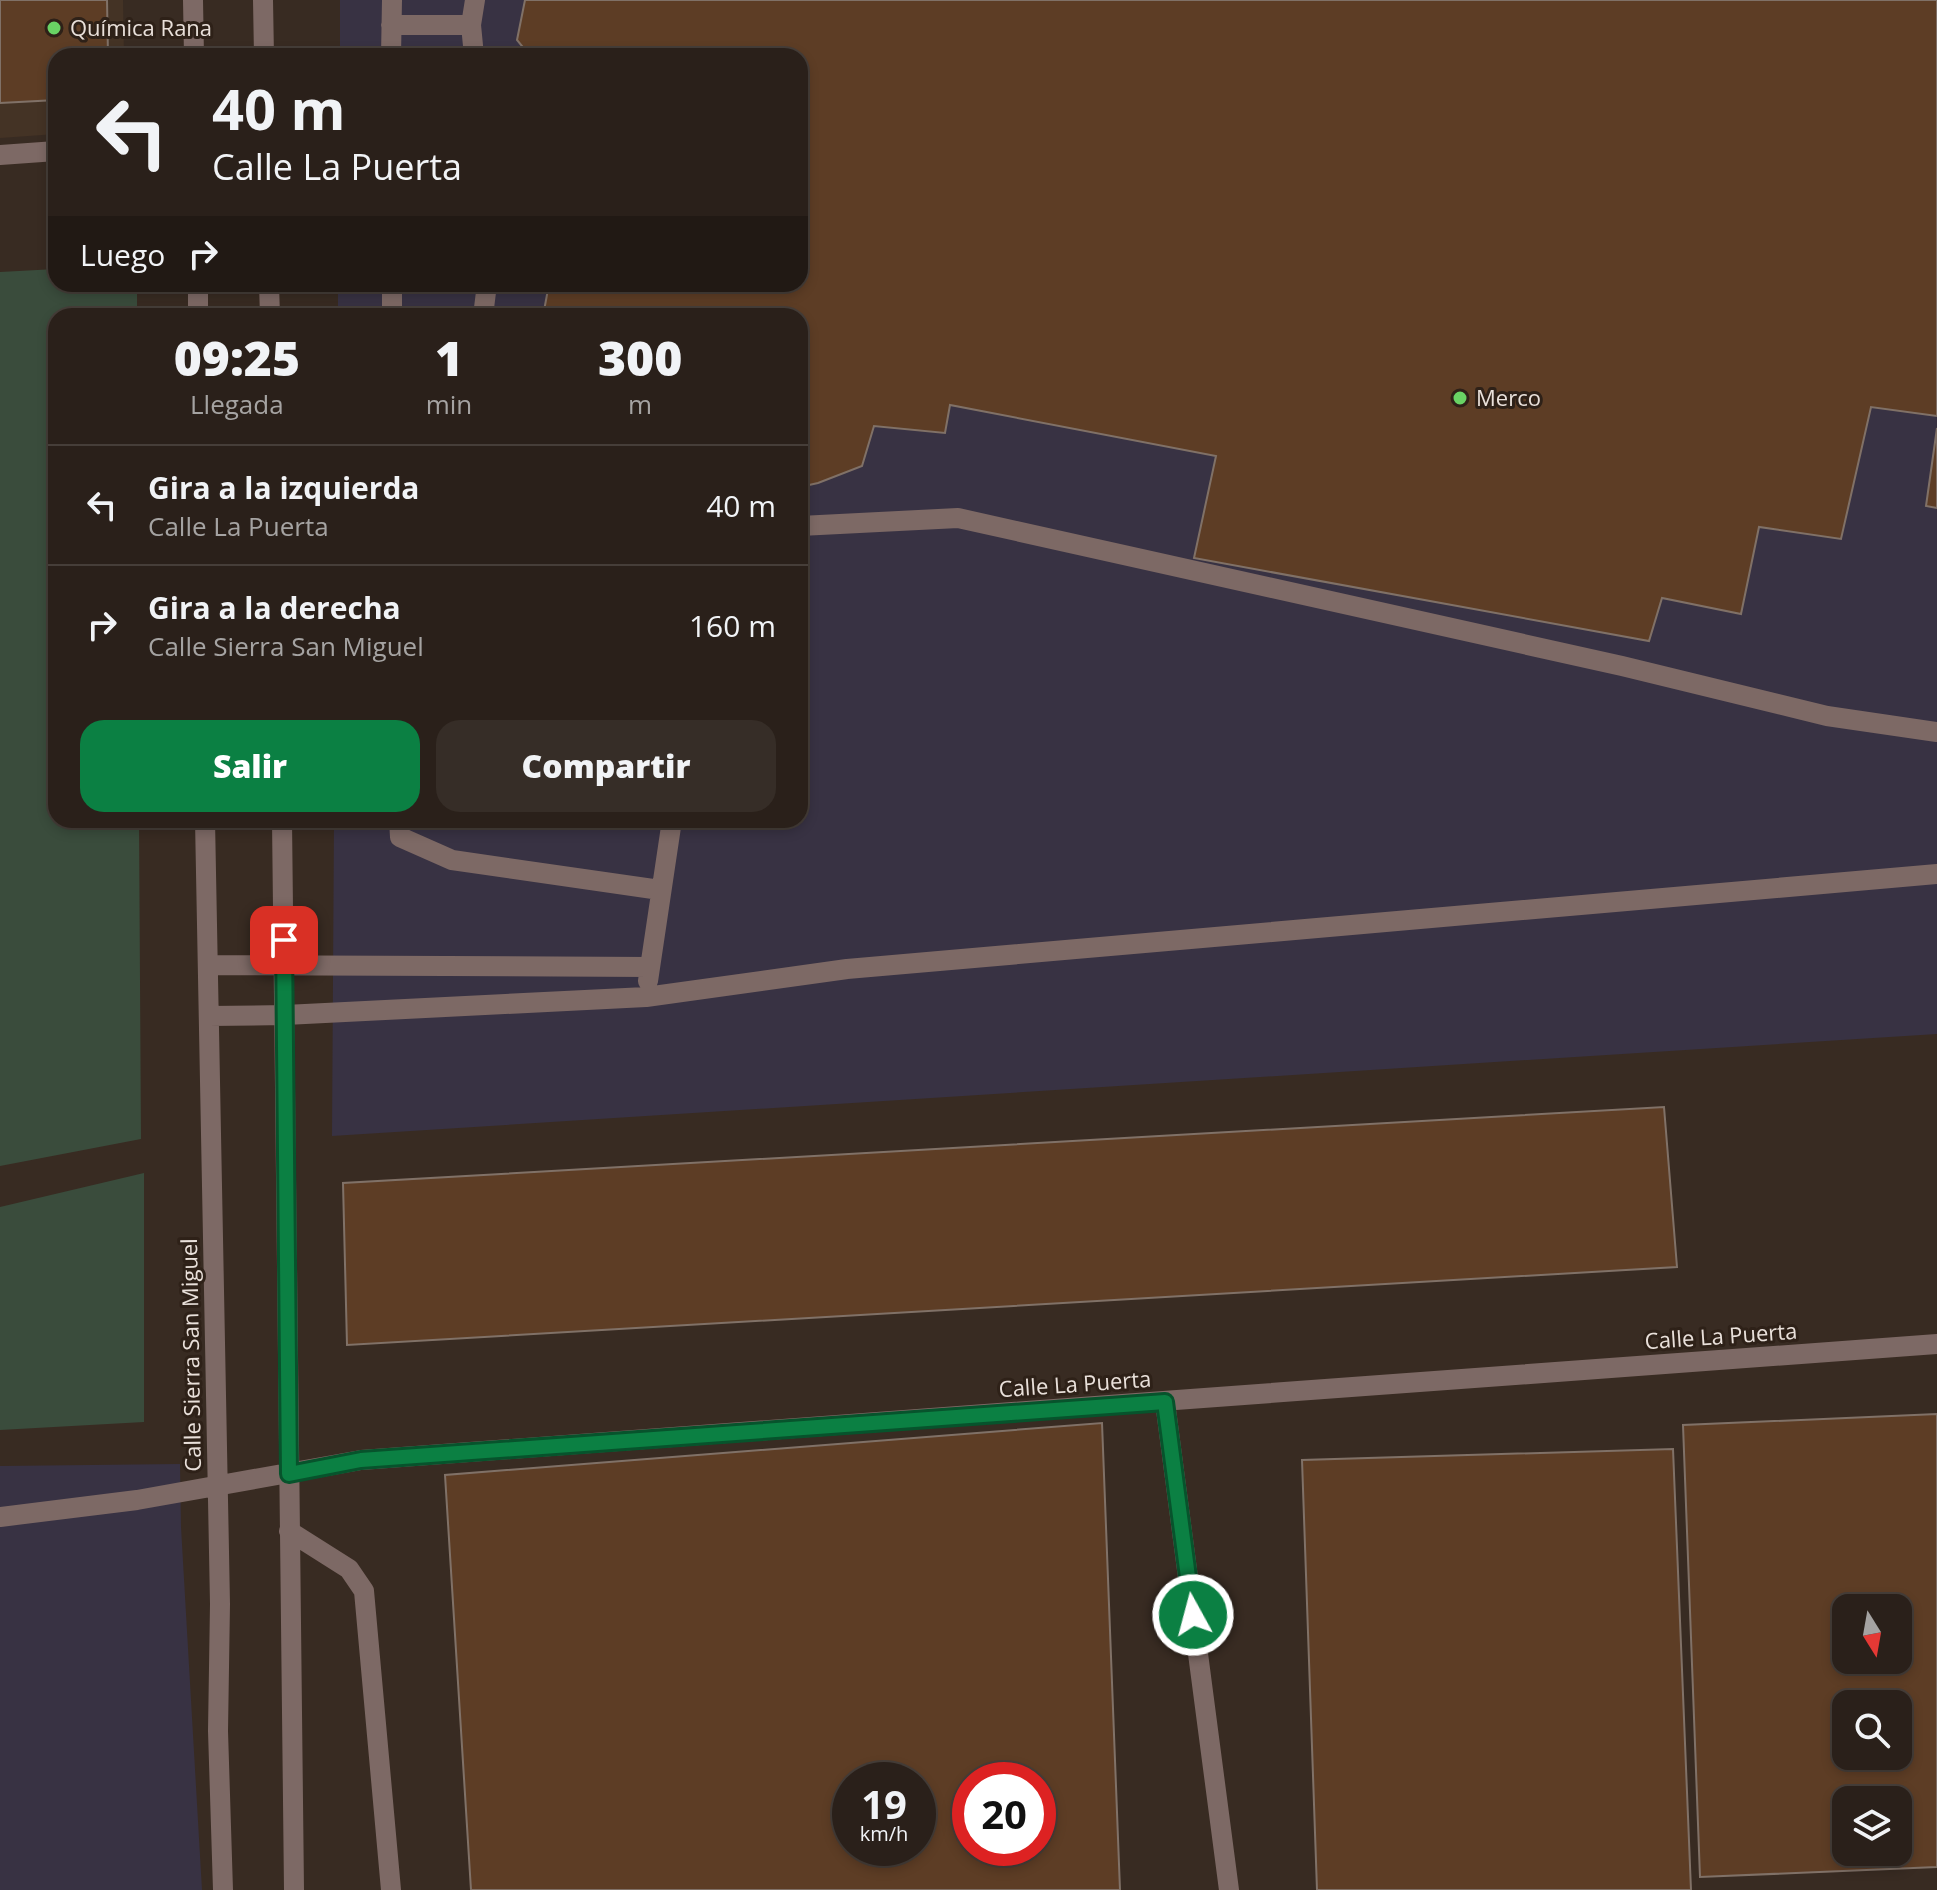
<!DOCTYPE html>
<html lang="es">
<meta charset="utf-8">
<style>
body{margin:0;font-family:"Open Sans",sans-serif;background:#362d27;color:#f1f3f6;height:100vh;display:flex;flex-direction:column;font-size:30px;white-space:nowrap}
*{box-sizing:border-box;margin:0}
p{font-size:26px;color:#a5a3a2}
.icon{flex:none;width:44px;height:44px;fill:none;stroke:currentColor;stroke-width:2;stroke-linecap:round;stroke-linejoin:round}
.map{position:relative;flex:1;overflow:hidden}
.details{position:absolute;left:48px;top:308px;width:760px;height:520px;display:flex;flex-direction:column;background:#2a201a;border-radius:24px;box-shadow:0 4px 12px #0003,0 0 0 2px #463e39}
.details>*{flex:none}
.guide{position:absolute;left:48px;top:48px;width:760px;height:244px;border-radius:24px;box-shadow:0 4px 12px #0003,0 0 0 2px #463e39;background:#2a201a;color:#f1f3f6;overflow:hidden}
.needle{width:52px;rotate:169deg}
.buttons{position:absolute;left:1832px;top:1594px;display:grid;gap:16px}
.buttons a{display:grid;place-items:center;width:80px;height:80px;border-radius:16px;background:#2a201a;box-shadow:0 4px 12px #0003,0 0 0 2px #463e39;font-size:40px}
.speed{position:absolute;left:832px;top:1762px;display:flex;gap:16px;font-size:40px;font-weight:700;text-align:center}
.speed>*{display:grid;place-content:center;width:104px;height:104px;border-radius:50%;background:#2a201a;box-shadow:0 4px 12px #0003,0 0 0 2px #463e39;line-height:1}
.speed small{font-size:20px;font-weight:400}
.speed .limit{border:12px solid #d22;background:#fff;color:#111}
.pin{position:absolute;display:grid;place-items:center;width:68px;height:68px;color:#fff;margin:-34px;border-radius:16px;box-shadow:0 4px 12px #0006}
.me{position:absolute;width:88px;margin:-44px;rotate:353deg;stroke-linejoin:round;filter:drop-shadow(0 0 6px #0008)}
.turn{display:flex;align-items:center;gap:28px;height:168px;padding:0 32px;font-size:36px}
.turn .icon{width:104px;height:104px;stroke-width:2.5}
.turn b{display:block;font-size:56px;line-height:68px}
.then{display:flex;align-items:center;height:76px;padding:0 32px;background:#0003;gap:16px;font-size:30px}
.eta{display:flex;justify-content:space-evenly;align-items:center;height:136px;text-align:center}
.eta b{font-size:48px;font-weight:800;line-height:56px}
.action{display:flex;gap:16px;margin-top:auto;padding:16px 32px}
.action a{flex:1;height:92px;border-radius:24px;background:#0b8043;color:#fff;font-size:32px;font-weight:800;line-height:92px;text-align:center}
.action a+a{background:#362d27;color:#f1f3f6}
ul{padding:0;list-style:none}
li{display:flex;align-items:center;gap:24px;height:120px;padding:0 32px;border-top:2px solid #463e39}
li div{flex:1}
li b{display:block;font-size:30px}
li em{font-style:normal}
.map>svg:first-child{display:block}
.commercial{fill:#383243}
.built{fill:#443325}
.green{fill:#3a4c3c}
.building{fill:#5d3d25;stroke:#807167;stroke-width:2;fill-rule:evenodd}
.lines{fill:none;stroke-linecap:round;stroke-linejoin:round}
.minor{stroke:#7d6965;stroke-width:20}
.route-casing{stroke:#07532c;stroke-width:20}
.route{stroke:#0b8043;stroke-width:14}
.poi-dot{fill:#69d364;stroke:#2e2118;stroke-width:3}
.labels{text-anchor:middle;stroke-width:6;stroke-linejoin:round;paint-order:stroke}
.poi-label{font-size:22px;fill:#e9e0da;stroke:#2e2118;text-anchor:start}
.street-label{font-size:22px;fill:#e9e0da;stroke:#2e2118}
</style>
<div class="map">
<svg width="1937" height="1890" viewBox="0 0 1937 1890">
<rect width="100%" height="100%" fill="#382b22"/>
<!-- commercial -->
<path class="commercial" d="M340,0H1937V1034L332,1136L334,820H800V316H338V284H800V56H340Z
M180,1464L181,1527L202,1890H0V1466Z"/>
<!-- built -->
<path class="built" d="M0,0H123L124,56H56V134L0,138Z"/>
<!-- green -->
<path class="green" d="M56,269V284H137V316H56V820H139L141,1139L0,1166V272Z
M144,1173V1422L0,1430V1207Z"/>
<!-- building -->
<path class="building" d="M0,0H107L108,56H56V100L0,103Z
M525,0H1937V416L1871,407L1841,539L1759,527L1741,614L1662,598L1649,641L1194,558L1216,456L950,405L945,433L874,426L862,466L818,483L800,487V316H543L549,284H800V56H530L517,40Z
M1937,428V508L1926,506Z
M1664,1107L1677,1267L347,1345L343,1183Z
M1937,1414V1867L1700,1877L1683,1425ZM1846,1608H1898V1660H1846ZM1846,1704H1898V1756H1846ZM1846,1800H1898V1852H1846Z
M1102,1423L1120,1890H471L445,1475ZM850,1780H918V1848H850ZM970,1780H1038V1848H970Z
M1673,1449L1691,1890H1317L1302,1460Z"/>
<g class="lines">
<!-- minor -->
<path class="minor" d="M193,0L194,56
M263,0L264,56
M391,25H471
M391,56L392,0
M474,56L471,25L475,0
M0,155L56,151
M198,284V316
M269,284L270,316
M392,284V316
M483,316L487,284
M800,526L958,518L1622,666L1827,716L1937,732
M205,820L220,1604L218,1731L223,1890
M282,820L294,1890
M399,820L400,837L452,860L660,890
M208,965L650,967
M648,981L672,820
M209,1016L285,1015L646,997L847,969L1937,874
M1165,1402L1229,1890
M0,1517L137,1500L361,1460L1937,1344
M289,1531L349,1569L364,1591L391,1890"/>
</g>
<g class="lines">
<!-- route casing -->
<g class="route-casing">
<path id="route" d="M284,940L289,1474L361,1460L1165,1402L1193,1615"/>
</g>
<!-- route -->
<use href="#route" class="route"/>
</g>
<!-- markers -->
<g class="poi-dot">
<circle cx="54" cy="28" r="8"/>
<circle cx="1460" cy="398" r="8"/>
</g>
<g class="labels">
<!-- poi labels -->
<g class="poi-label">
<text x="70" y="36">Química Rana</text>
<text x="1476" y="406">Merco</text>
</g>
<!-- street labels -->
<g class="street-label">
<text transform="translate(1721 1336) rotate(-4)" y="8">Calle La Puerta</text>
<text transform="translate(191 1355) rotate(-91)" y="8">Calle Sierra San Miguel</text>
<text transform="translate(1075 1384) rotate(-4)" y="8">Calle La Puerta</text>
</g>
</g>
</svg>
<div class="buttons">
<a><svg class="needle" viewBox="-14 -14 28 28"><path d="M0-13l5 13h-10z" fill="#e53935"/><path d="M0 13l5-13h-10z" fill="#a5a3a2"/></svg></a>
<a><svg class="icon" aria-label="search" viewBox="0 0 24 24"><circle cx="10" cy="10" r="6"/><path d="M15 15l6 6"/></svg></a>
<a><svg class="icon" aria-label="layers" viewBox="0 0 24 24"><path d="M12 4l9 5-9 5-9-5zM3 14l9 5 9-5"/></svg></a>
</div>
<div class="speed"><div>19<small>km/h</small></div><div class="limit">20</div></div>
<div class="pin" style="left:284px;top:940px;background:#d93025"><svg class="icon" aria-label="arrive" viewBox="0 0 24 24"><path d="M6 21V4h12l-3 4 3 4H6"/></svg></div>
<svg class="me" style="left:1193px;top:1615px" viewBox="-20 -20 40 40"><circle r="17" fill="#0b8043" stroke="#fff" stroke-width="3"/><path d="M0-11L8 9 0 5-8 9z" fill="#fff"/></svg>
<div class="guide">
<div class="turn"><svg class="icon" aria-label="left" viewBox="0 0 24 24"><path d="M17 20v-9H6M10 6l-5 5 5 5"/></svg><div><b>40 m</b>Calle La Puerta</div></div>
<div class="then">Luego<svg class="icon" aria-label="right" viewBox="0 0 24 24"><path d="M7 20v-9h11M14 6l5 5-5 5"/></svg></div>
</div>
<section class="details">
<div class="eta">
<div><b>09:25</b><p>Llegada</p></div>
<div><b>1</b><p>min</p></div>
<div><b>300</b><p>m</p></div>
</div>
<ul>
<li><svg class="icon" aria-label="left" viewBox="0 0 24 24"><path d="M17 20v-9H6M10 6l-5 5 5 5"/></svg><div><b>Gira a la izquierda</b><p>Calle La Puerta</p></div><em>40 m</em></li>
<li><svg class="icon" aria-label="right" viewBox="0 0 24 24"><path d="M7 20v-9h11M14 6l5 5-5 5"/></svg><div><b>Gira a la derecha</b><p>Calle Sierra San Miguel</p></div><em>160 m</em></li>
</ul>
<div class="action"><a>Salir</a><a>Compartir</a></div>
</section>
</div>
